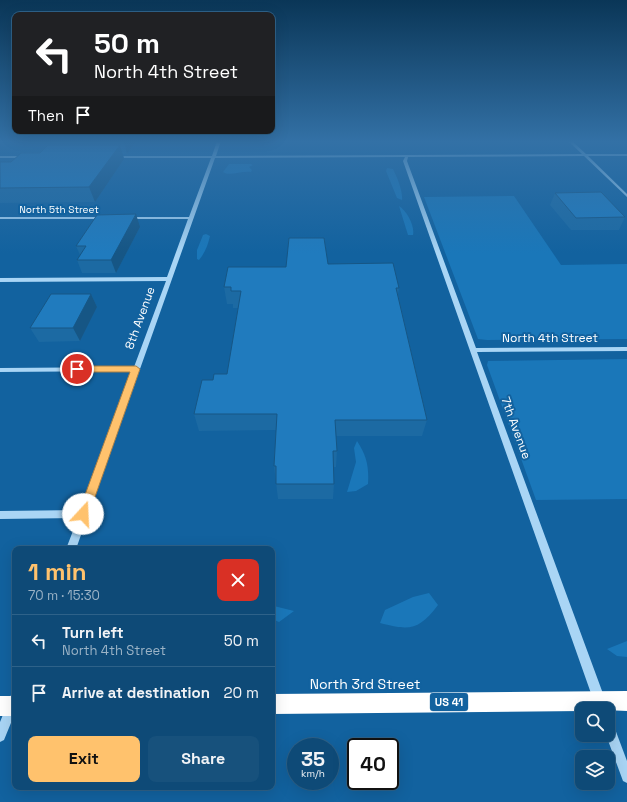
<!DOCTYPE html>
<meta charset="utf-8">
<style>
body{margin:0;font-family:"Space Grotesk",sans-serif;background:#17517c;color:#f1f3f6;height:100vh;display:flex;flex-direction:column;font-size:15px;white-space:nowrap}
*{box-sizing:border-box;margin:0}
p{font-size:13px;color:#9bb3c6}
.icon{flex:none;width:22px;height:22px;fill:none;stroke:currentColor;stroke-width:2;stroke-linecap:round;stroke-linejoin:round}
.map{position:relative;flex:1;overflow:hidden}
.details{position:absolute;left:12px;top:546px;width:263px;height:244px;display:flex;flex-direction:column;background:#0e4a77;border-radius:8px;box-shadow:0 4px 16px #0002,0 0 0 1px #2e6289}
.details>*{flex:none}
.banner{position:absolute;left:12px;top:12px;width:263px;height:122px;border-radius:8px;box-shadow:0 4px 16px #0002,0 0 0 1px #2e6289;background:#202124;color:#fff;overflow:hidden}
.tools{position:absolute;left:575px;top:702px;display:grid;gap:8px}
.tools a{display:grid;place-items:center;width:40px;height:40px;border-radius:8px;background:#0e4a77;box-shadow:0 4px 16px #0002,0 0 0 1px #2e6289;font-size:20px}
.speed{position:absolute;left:287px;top:738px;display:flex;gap:8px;font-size:20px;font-weight:700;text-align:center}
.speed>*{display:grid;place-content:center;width:52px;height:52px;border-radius:50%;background:#0e4a77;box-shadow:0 4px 16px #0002,0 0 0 1px #2e6289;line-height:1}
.speed small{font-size:10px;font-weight:400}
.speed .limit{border:2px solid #111;border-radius:6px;background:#fff;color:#111}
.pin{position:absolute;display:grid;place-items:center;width:34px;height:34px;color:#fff;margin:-17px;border:2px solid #fff;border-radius:50%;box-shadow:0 1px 4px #0007}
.me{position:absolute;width:44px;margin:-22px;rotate:20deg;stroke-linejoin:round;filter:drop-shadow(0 0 3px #0008)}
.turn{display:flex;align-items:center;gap:14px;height:84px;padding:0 16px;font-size:18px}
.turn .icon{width:52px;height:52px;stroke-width:2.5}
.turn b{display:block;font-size:28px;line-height:34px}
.then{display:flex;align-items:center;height:38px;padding:0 16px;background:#0003;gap:8px;font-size:15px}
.round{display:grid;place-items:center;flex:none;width:42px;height:42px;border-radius:8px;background:#17517c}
.overview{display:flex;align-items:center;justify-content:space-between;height:68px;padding:0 16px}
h1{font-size:24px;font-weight:600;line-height:30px;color:#ffc26d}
.cta{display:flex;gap:8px;margin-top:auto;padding:8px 16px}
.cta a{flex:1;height:46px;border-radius:8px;background:#ffc26d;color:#111;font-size:16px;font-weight:600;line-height:46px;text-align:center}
.cta a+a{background:#17517c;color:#f1f3f6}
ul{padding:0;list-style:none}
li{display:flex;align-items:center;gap:12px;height:52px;padding:0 16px;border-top:1px solid #2e6289}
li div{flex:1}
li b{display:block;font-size:15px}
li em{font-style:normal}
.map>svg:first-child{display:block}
.green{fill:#1a77b9}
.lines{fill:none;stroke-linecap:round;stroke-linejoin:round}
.minor{fill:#a9d5f5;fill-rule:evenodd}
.highway{fill:#fff;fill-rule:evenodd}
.wall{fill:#1c6aa3}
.shaded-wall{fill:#165685}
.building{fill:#207bbe;stroke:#165685}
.route{fill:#ffc26d;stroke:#a67e47}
.labels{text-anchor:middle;stroke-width:4;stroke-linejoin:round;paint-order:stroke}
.far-street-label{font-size:10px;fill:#fff;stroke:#12629f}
.shield{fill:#12629f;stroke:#b8d0e2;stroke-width:1}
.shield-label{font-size:11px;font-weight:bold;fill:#fff}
.street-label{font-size:12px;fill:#fff;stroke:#12629f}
.near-street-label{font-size:14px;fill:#fff;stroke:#12629f}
</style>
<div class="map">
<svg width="627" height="802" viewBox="0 0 627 802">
<rect width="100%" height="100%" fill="#12629f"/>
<!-- green -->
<path class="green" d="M229,164H251L253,165L249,167L252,170L251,172C242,170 230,177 223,172Z
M387,168L393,169C397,177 403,191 402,200L397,198L386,171Z
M514,196L561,265L627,264V339L487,340L478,339L424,197Z
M399,206C407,211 415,226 413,235H408Z
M206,234L210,236C208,245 205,253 199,260L197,259V250L203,235Z
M627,359V499L536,500L487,365L488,361Z
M357,441C367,456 369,467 368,484L356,491L347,492L356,462L354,448Z
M429,593L438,605C419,630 410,631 380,623L385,610L413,597Z
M272,605L274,606L294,611L279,622L272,619Z
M627,641V657L617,656L607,649Z"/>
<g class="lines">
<!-- minor -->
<path class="minor" d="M217,141H221L216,156L582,154L568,141H572L586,154H627V156H588L627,194V197L584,156L408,157L407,161L476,348L627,347V351L477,352L605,699L603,703L599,705L595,703L593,699L403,161L405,157L215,158L76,549H66L78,518L0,519V511L81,510L132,371L0,372V368L134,367L166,281L0,282V278L167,277L188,219H129L127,218L129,217H189L211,158H115L113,157L115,156H212Z
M0,156H25L27,157L25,158H0Z
M0,217H103L105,218L103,219H0Z
M15,693V713L4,740L0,742V722L11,695Z
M608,719L612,721L627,761V783L623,781L606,735H608Z"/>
<!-- highway -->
<path class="highway" d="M627,691V711L582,709V711L272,714V694Z
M0,696H15V716H0Z"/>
</g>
<!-- wall -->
<path class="wall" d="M53,141H148V142H135L127,154H123L124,159L95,202L0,203V162H11L40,153L55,145Z
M555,193L625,217L619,230H571L550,205Z
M140,227L116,273H82L77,260L80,255L76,246Z
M328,264L399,288L398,294L427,420L422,436H336L337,451L336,467H333L334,484L333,499H278L274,466L276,430L199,431L194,414L213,380L227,374L238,308H233V304H227L224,287L286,267Z
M91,294L97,307L80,341L39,342L30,328Z"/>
<!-- shaded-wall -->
<path class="shaded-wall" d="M124,141H135V142L127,154Z
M120,145L124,159L95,202L89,187Z
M136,214L140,227L116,273L111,260Z
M91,294L97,307L80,341L73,328Z"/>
<!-- building -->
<path class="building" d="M48,145H120L89,187L0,188V162H11L21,153H40Z
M601,192L625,217L576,218L555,193Z
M136,214L111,260H77L86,246H76L97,215Z
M289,238H324L328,264L393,263L399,288H396L427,420H335L337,451H333L334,484H276V466H274L277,414H194L202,380H213L214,374H227L241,291H231V287H224L228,267H286Z
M51,294H91L73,328H30Z"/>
<!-- sky -->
<linearGradient id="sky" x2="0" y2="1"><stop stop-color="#0a3657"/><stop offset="0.56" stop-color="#3371a6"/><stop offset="1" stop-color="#3371a6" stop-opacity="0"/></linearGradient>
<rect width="627" height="253" fill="url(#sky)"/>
<!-- route -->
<path class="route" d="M77,366H136L140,369L89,514L87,517L83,519L79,517L78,514L130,372H77L73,369Z"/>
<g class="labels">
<!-- far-street labels -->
<g class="far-street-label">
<text x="59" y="213">North 5th Street</text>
</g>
<!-- shield labels -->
<rect class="shield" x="430" y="693" width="38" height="18" rx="3"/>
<g class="shield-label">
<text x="449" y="706">US 41</text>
</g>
<!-- street labels -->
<g class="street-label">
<text transform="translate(140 318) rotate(-70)" y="4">8th Avenue</text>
<text x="550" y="342">North 4th Street</text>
<text transform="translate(516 428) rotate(70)" y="4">7th Avenue</text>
</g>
<!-- near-street labels -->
<g class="near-street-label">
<text x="365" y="689">North 3rd Street</text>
</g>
</g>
</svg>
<div class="tools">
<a><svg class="icon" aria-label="search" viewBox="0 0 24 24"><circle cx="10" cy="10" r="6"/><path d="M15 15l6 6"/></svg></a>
<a><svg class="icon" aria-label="layers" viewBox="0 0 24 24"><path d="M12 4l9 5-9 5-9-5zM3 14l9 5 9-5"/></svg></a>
</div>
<div class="speed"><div>35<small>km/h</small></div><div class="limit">40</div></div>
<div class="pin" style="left:77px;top:369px;background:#d93025"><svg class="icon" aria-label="arrive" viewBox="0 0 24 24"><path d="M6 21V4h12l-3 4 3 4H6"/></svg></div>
<svg class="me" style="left:83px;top:514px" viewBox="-20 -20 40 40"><circle r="19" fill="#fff"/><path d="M0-13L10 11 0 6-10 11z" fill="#ffc26d"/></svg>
<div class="banner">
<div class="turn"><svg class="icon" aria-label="left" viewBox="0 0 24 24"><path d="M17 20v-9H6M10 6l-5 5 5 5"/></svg><div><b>50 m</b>North 4th Street</div></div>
<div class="then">Then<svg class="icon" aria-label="arrive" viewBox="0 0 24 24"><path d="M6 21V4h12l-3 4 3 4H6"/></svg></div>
</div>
<section class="details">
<div class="overview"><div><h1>1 min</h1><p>70 m · 15:30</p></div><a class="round" style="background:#d93025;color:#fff"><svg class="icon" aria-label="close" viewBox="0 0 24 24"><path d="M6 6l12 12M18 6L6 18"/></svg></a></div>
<ul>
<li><svg class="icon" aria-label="left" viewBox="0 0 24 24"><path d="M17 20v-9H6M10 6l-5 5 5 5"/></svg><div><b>Turn left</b><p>North 4th Street</p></div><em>50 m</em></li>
<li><svg class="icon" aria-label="arrive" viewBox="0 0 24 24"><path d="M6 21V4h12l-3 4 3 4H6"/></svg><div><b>Arrive at destination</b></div><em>20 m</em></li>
</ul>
<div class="cta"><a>Exit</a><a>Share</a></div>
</section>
</div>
